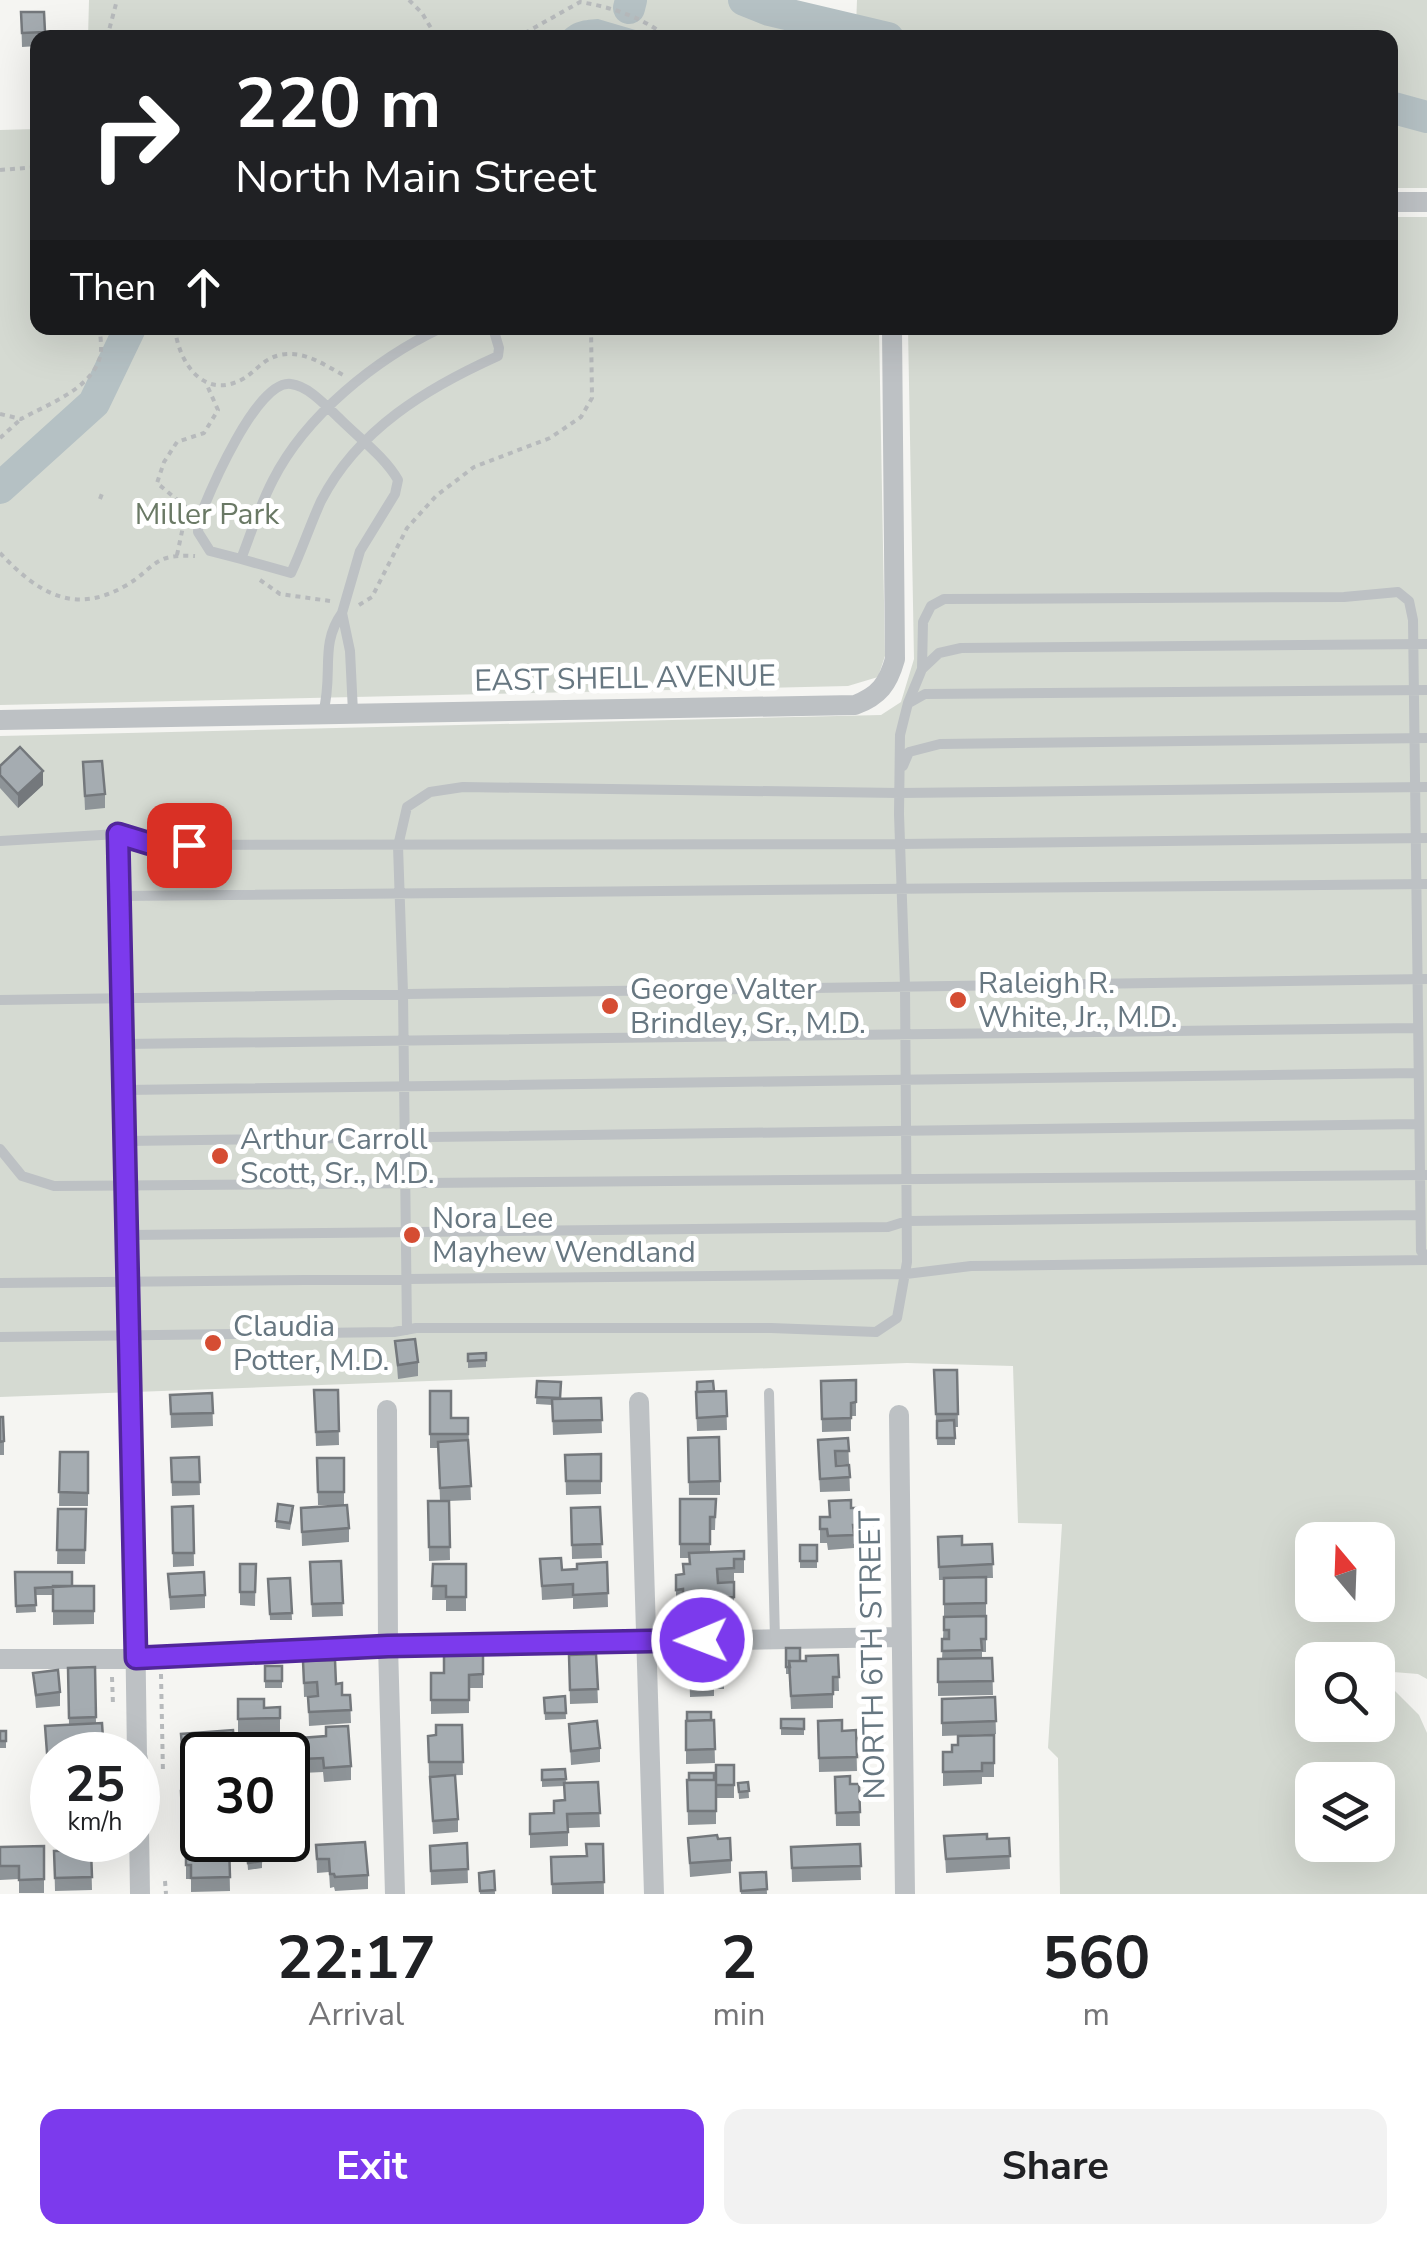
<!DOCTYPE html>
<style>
body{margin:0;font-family:"Nunito Sans",sans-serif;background:#f2f2f2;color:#202124;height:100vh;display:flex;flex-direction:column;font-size:38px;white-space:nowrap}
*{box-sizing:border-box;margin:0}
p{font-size:32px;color:#757577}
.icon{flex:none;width:55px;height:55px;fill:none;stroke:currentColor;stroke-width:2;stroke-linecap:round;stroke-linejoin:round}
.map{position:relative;height:1894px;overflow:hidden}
.drawer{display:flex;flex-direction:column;background:#fff;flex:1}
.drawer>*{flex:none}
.top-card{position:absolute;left:30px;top:30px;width:1368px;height:305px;border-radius:20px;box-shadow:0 10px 40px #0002;background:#202124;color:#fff;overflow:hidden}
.needle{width:65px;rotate:341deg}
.tools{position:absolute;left:1295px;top:1522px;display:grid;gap:20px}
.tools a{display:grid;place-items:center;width:100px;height:100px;border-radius:20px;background:#fff;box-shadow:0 10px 40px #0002;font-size:50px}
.speed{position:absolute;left:30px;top:1732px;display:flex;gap:20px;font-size:50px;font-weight:700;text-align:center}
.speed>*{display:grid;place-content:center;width:130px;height:130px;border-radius:50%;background:#fff;box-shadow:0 10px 40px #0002;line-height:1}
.speed small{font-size:25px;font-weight:400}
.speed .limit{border:5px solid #111;border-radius:15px;background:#fff;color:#111}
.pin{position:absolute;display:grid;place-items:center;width:85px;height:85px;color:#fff;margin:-42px;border-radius:20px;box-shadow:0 5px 15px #0006}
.me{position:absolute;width:110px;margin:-55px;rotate:269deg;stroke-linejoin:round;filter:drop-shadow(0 0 8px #0008)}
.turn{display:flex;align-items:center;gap:35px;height:210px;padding:0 40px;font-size:45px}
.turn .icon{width:130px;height:130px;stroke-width:2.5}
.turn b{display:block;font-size:70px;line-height:85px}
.then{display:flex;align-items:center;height:95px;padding:0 40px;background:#0003;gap:20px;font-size:38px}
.eta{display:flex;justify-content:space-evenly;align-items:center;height:170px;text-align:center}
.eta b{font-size:60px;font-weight:700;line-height:70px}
.cta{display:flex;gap:20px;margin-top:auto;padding:20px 40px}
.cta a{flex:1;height:115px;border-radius:20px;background:#7c3aed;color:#fff;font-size:40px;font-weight:700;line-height:115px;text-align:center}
.cta a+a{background:#f2f2f2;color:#202124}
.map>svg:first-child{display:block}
.green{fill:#d5dad2;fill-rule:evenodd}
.water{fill:#b5c1c4}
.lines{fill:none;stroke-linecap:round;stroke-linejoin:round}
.river{stroke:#b5c1c4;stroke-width:32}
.path{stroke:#b7babc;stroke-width:4;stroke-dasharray:5 5;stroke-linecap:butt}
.lane{stroke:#bdc1c4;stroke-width:10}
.street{stroke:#bdc1c4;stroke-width:20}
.wall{fill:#8e9498}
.shaded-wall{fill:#74787c}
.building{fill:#a5acb1;stroke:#74787c;stroke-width:2.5}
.route-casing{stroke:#51269a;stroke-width:25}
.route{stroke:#7c3aed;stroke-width:18}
.poi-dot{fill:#d54d33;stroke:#fff;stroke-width:4}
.labels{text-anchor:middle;stroke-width:10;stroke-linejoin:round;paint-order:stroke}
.park-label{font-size:30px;fill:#6a7965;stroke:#fff}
.street-label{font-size:30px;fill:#677781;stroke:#fff}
.poi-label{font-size:30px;fill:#677781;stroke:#fff;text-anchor:start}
</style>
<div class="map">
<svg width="1427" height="1894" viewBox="0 0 1427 1894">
<rect width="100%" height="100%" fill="#f5f5f2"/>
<!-- green -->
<path class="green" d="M89,0H752L856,27L857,0H1427V188H1390V38H879L875,33L874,38H88Z
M37,129L38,328H879L885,656L878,677L848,686L0,705V130Z
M1390,217H1427V1679L1418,1674L1393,1672L1389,1685L1419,1715L1427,1733V1894H1060L1058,1758L1048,1748L1062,1524L1018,1523L1013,1366L907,1363L0,1397V736L881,715L901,702L914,659L908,328H1390ZM1312,1540H1378V1605H1312ZM1312,1660H1378V1725H1312ZM1312,1780H1378V1845H1312Z"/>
<!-- water -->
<path class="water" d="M598,19L649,34L651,37H559C569,22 581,20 598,19Z"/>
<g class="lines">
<!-- river -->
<path class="river" d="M744,0L769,10L888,38
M629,8L631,0
M1390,107L1427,117
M0,488L94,403L130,328"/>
<!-- path -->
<path class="path" d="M409,0L422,13L437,38
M107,38L117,0
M516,38L580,2C611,7 643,17 668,38
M0,170L38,167
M175,328C178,360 202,400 241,380C256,372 262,359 280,355C305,350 324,365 345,376
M0,414L21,419C46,405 89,390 99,360C103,351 100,338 100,328
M0,438L21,419
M100,499L103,491
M187,508L157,483L164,462L177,442L204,433L218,410L206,383
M0,553C37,592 73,616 125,586C155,569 152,553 195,556
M177,555L184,522
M260,580L280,594L330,601
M359,605L372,597L407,528L436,496L474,467L550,438L581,417L592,398L591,328
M161,1674L163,1774
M112,1677L113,1705
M165,1881L166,1894"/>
<!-- lane -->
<path class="lane" d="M441,328C376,359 306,415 273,480C260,505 251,533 241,559L291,573C302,550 310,525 321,501C358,429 427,388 498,356L499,348L493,328
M241,559L210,551L198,532L199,519C210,491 257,379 291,384C309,386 327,407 340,419C359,438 385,457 398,480L395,494L360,551L342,613
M922,669L939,653L961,648L1427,644
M909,703L925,694L1427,690
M323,713C334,674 319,645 342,613L350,651L353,712
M903,766L909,752L940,744L1427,738
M118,834L132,1411
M0,841L118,834L154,845L900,844L1427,838
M120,896L1427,884
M0,1000L1427,979
M124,1044L1418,1028
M125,1090L1418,1073
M126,1141L1419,1124
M0,1149L22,1176L54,1186L1427,1175
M128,1235L888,1227L907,1221L1420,1215
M0,1283L906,1274L971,1266L1427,1260
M407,1330L403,993L398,846L407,807L430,792L463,787L899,793L1427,787
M0,1337L394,1332L416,1328H771L876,1332L897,1318L907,1262L905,986L899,814L900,735L908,703L922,669L923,622L931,606L944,599L1344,597L1398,592L1409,601L1413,620L1421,1251L1427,1257
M769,1393L775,1639"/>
<!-- street -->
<path class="street" d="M1390,202H1427
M0,720L855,705C879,696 888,684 895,659L892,328
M639,1402L654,1894
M387,1410L388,1646L395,1894
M132,1411L137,1755
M899,1415L905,1894
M0,1659H136L388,1646L900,1637
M138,1759L140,1894"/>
</g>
<!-- wall -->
<path class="wall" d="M21,12H44L45,38H38V46L22,47Z
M83,762L105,794V808L85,810Z
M0,766L43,785L18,808L0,788Z
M395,1341L418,1362V1376L398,1379Z
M486,1353V1367L468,1368V1354Z
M934,1370H957L958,1427H955V1445H937Z
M856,1380V1416H851V1431L822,1432L821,1381Z
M537,1381L560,1399L601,1398L602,1433L553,1435L552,1405L536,1404Z
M314,1390H338L339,1445L316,1446Z
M430,1391L451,1418H468L471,1500L449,1501L450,1560L429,1561L428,1501H440L438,1448H430Z
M714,1391H726L727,1430L697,1431L696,1406Z
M212,1393L213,1426L171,1428L170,1395Z
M0,1417L4,1441V1455H0Z
M688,1438L720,1481V1495H689Z
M848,1438L849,1464L836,1465H849L850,1491L820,1492L818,1453Z
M60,1452H88V1506H59Z
M565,1455L601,1481V1494L566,1495Z
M199,1457L200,1495L172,1496L171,1458Z
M317,1458H344V1505L349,1528V1542L302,1546L301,1508L340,1505H318Z
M680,1499H716L715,1530H710V1552L744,1551V1573H734V1611L683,1613V1603H676V1575L684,1574L690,1564L689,1558H680Z
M193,1506L194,1566L173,1567L172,1507Z
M600,1507L602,1558L572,1559L571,1508Z
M851,1508H857L858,1539H854V1548L828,1550L827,1543H820V1517H829Z
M58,1509H86L85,1564H57Z
M293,1512L290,1530L276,1528V1521Z
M938,1537L962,1545L992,1544L993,1578H986V1652H982V1658H992L993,1695L938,1696V1659H942L944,1617V1580H939Z
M800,1545H817V1568H800Z
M540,1559L562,1570L577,1569L607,1562L608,1607L573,1609V1598L542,1600Z
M341,1561L343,1616L312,1617L310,1562Z
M240,1564H256L255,1606L240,1605Z
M433,1564H466V1611H446V1600H432Z
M15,1572L72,1586H94V1624L53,1625V1595H35L36,1612L16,1613Z
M168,1574L205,1595V1608L170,1610Z
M290,1578L292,1620H270L268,1579Z
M786,1648L800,1661L838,1655L839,1691H833V1708L791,1709L789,1674H786Z
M728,1649V1671H724V1689H714V1696L690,1697L689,1660L713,1659Z
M483,1653V1688H469V1713L431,1714V1673H444Z
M596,1654L598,1703L570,1704L569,1655Z
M303,1661L336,1684L342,1695H350L351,1723L309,1726L308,1697L317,1696L304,1697Z
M265,1666H282V1688H265Z
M95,1667L96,1723H102L104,1755H52V1796L49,1797L48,1766H47L45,1726L69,1725L68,1668Z
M33,1673L60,1692V1706L36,1708Z
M565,1696L566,1719L545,1720L544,1698Z
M995,1697L996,1734L942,1736V1699Z
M238,1699L264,1708L280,1707V1732L238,1733Z
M781,1719H804V1735H781Z
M714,1720L715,1763L686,1764V1721Z
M818,1721L842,1731L856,1730L857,1771L819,1772Z
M569,1724L600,1748V1762L571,1765Z
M462,1725L463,1775L429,1776L428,1736L436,1735Z
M0,1731H6V1748H0Z
M181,1734L202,1755V1771L183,1773Z
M994,1735V1777H982V1784L943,1786V1752H952Z
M301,1738L351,1766V1780L324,1782L323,1772L302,1773Z
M734,1765V1798H716V1824L688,1825L687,1780H716Z
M565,1769L566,1783L598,1782L600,1827L568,1828V1846L530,1848V1814L554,1813L564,1800V1786L542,1787V1770Z
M430,1777L458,1819V1832L433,1834Z
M835,1777L850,1784H859L860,1826H836Z
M748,1782L749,1798L739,1799L738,1783Z
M181,1791H202V1831H182Z
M944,1836L987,1839L1009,1838L1010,1869L946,1873Z
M688,1838L718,1839L731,1860V1873L690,1877Z
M467,1843L468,1883L431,1885L430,1846Z
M229,1844L230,1891L191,1892V1879H186V1846Z
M603,1844L604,1894H552L551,1857L586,1856Z
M860,1844L861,1880L792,1882L791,1847Z
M246,1845L262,1861V1868L248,1870Z
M316,1845L368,1875V1889L335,1891L334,1887L330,1888L329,1872L317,1873Z
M44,1846V1893H19V1879L0,1880V1847Z
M91,1850L92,1890L55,1891L54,1851Z
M494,1871L495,1894H480L479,1873Z
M766,1872L767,1894H741L740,1873Z"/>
<!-- shaded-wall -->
<path class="shaded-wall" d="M43,771V785L18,808V794Z"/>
<!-- building -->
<path class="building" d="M21,12H44L45,32L22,33Z
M20,747L43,771L18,794L0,775V766Z
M102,761L105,794L85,796L83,762Z
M415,1339L418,1362L398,1365L395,1341Z
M486,1353V1360L468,1361V1354Z
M934,1370H957L958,1414H936Z
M856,1380V1402L851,1403V1418L822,1419L821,1381Z
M537,1381L561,1382L560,1398L536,1397Z
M713,1381L714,1391L697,1392V1382Z
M314,1390H338L339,1431L316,1432Z
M430,1391H451V1418H468V1434H430Z
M726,1391L727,1416L697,1418L696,1392Z
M212,1393L213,1413L171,1414L170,1395Z
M601,1398L602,1420L553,1421L552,1399Z
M0,1417H3L4,1441L0,1442Z
M954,1420L955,1438H937V1421Z
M719,1437L720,1481L689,1482L688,1438Z
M848,1438L849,1451H835L836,1466L849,1465L850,1477L820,1479L818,1440Z
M468,1440L471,1486L440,1488L438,1442Z
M60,1452H88V1493L59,1492Z
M601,1454V1481H566L565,1455Z
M199,1457L200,1482H172L171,1458Z
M317,1458H344V1492H318Z
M680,1499H716L715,1517H710V1544H680Z
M851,1500V1508H857L858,1525H853L854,1535L828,1536L827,1529H820V1517H830L829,1501Z
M428,1501H449L450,1547H429Z
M278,1504L293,1506L290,1523L276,1521Z
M347,1505L349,1528L302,1532L301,1508Z
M193,1506L194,1553H173L172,1507Z
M600,1507L602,1544L572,1545L571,1508Z
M58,1509H86L85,1550H57Z
M962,1536V1545L992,1544L993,1564L939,1567L938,1537Z
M800,1545H817V1561H800Z
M744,1551V1559H734V1568L717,1569L718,1583L734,1582V1597L683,1599V1589L676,1590V1575L684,1574L683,1564H690L689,1553Z
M561,1558L562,1570L577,1569V1564L607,1562L608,1593L573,1595V1584L542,1586L540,1559Z
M341,1561L343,1603L312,1604L310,1562Z
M240,1564H256L255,1592H240Z
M433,1564H466V1597H446V1586H432Z
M15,1572H72V1586L35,1588L36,1605L16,1606Z
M204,1572L205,1595L170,1597L168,1574Z
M986,1577V1603L944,1604V1578Z
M290,1578L292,1613L270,1614L268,1579Z
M53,1586H94V1611H53Z
M986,1616V1639H981L982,1650L942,1651V1639H949V1630H944V1617Z
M786,1648H800V1661H789L790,1667H786Z
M713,1649H728V1664L723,1665V1659H713Z
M444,1653H483V1674L469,1675V1700H431V1673H444Z
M596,1654L598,1689L570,1690L569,1655Z
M838,1655L839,1677H833V1694L791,1696L789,1661H806V1656Z
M992,1658L993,1681L938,1682V1659Z
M723,1659L724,1675L714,1676V1682L690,1683L689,1660Z
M335,1660L336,1684L342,1683V1695H350L351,1710L309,1712L308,1697L318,1696L317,1682L304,1683L303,1661Z
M265,1666H282V1681H265Z
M95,1667L96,1717L69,1718L68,1668Z
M58,1670L60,1692L36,1695L33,1673Z
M565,1696L566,1713H545L544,1698Z
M995,1697L996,1721L942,1723V1699Z
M238,1699H264V1708L280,1707V1718L238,1719Z
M687,1712H711V1720L687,1721Z
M781,1719H804V1729L781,1728Z
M714,1720L715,1749L686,1750V1721Z
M842,1720V1731L856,1730L857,1757L819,1758L818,1721Z
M597,1721L600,1748L571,1751L569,1724Z
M102,1723L104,1753L64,1755V1752L47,1753L45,1726Z
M436,1725H462L463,1762H429L428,1736L436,1735Z
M348,1726L351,1766L324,1768L323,1758L302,1759L301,1738L326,1736V1727Z
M233,1730L235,1755H202V1758L183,1759L181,1734Z
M0,1731H6V1741H0Z
M994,1735V1763H982V1771L943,1772V1752H952V1745H958V1736Z
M52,1765V1783H49L48,1766Z
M716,1765H734V1785H716Z
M565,1769L566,1779L542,1780V1770Z
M689,1773H714V1780H689Z
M455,1775L458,1819L433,1821L430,1777Z
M850,1776V1784H859L860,1812L836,1813L835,1777Z
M687,1780H716V1811H688Z
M598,1782L600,1813L567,1814L568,1832L530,1834V1814L554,1813V1801L565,1800L564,1783Z
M748,1782L749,1791L739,1792L738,1783Z
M181,1791H202V1817L182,1818Z
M987,1834V1839L1009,1838L1010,1856L946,1859L944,1836Z
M717,1835L718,1839L730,1838L731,1860L690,1863L688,1838Z
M365,1842L368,1875L335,1877L334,1874H330L329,1859H317L316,1845Z
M467,1843L468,1869L431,1871L430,1846Z
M229,1844L230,1877L191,1878V1865H186V1846Z
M260,1844L262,1861L248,1863L246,1845Z
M586,1844H603L604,1882L552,1884L551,1857L587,1856Z
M860,1844L861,1866L792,1868L791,1847Z
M44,1846V1879L19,1880V1866H0V1847Z
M91,1850L92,1877L55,1878L54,1851Z
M494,1871L495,1890L480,1891L479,1873Z
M766,1872L767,1889L741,1891L740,1873Z"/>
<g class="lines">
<!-- route casing -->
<g class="route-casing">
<path id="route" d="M189,845H154L118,834L136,1658L388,1646L702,1640"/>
</g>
<!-- route -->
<use href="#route" class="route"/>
</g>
<!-- markers -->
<g class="poi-dot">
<circle cx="958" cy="1000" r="10"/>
<circle cx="610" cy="1006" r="10"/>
<circle cx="220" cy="1156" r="10"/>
<circle cx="412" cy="1235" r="10"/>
<circle cx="213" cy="1343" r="10"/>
</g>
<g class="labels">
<!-- park labels -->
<g class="park-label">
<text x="207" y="524">Miller Park</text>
</g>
<!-- street labels -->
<g class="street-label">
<text transform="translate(625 678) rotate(-1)" y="10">EAST SHELL AVENUE</text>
<text transform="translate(872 1655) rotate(-91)" y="10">NORTH 6TH STREET</text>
</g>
<!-- poi labels -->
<g class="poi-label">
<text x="978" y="993">Raleigh R.<tspan x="978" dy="34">White, Jr., M.D.</tspan></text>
<text x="630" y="999">George Valter<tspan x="630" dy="34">Brindley, Sr., M.D.</tspan></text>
<text x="240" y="1149">Arthur Carroll<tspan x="240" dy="34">Scott, Sr., M.D.</tspan></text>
<text x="432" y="1228">Nora Lee<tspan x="432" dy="34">Mayhew Wendland</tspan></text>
<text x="233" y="1336">Claudia<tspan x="233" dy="34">Potter, M.D.</tspan></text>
</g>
</g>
</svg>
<div class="tools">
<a><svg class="needle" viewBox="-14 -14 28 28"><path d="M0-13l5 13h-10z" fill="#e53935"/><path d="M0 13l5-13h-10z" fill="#757577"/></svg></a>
<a><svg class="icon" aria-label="search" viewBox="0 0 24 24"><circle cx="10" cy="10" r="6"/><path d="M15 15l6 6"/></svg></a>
<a><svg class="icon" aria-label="layers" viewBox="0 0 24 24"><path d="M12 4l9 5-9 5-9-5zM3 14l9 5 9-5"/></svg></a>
</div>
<div class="speed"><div>25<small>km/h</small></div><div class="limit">30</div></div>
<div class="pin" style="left:189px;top:845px;background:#d93025"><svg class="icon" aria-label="arrive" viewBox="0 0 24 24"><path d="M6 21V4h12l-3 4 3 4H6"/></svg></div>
<svg class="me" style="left:702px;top:1640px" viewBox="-20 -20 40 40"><circle r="17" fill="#7c3aed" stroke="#fff" stroke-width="3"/><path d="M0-11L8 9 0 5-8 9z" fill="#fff"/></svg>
<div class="top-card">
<div class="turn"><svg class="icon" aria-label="right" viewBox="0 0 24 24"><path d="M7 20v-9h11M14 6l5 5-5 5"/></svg><div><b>220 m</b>North Main Street</div></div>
<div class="then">Then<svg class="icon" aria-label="ahead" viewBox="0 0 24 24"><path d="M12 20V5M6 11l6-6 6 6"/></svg></div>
</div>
</div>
<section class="drawer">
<div class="eta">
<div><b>22:17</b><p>Arrival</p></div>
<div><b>2</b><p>min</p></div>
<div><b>560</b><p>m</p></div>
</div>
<div class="cta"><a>Exit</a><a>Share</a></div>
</section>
